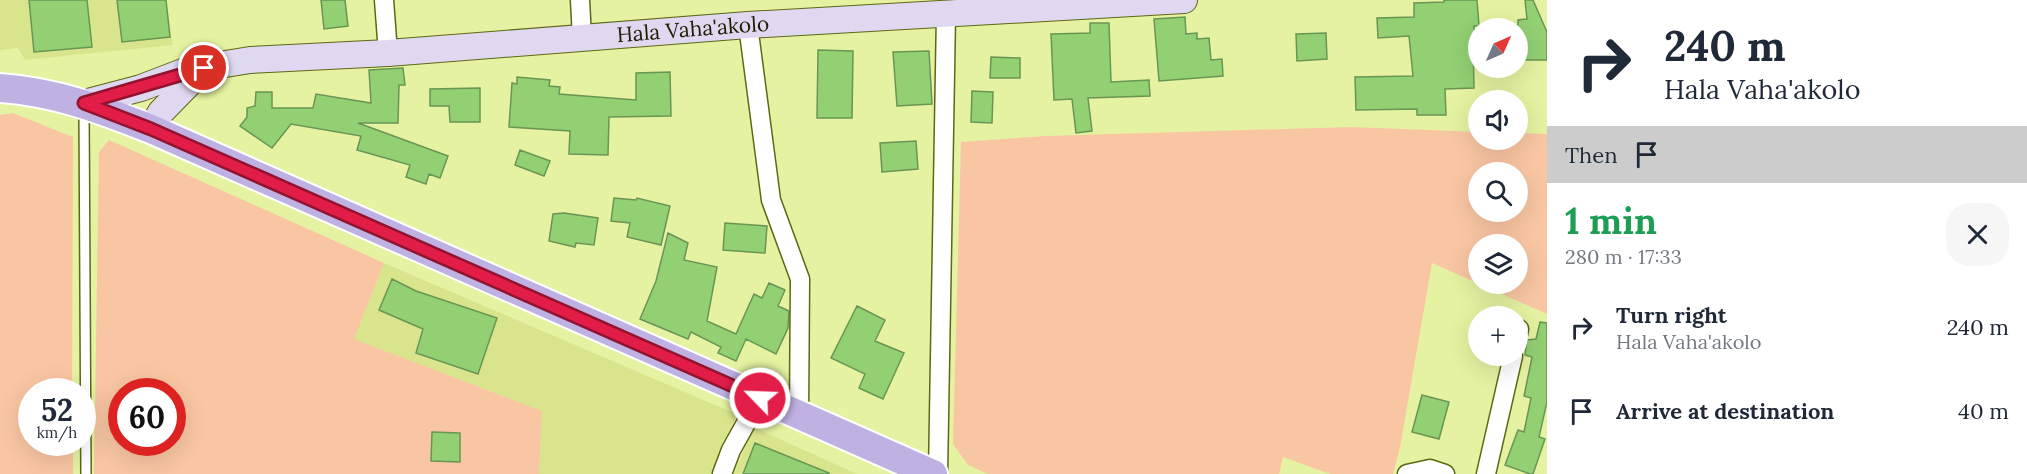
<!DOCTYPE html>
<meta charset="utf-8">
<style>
body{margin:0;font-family:Lora,serif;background:#f6f6f7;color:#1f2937;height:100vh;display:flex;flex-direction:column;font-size:22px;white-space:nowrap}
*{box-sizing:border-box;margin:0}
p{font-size:20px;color:#747a83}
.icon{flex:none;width:33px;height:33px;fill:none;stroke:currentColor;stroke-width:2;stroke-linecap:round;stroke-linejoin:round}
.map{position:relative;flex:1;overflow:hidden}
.drawer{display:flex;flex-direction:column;background:#fff;width:480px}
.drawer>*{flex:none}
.banner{background:#fff;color:#1f2937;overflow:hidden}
.needle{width:39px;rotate:45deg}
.buttons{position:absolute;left:1468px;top:18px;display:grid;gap:12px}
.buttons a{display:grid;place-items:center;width:60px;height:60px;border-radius:50%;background:#fff;box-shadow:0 6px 24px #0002;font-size:30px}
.speed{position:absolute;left:18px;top:378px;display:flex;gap:12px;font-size:30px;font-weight:700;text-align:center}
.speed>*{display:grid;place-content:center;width:78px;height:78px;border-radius:50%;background:#fff;box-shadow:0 6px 24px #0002;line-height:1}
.speed small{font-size:15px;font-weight:400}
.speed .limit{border:9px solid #d22;background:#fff;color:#111}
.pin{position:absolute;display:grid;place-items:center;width:51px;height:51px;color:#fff;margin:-26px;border:3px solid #fff;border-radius:50%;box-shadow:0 2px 6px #0007}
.me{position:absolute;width:66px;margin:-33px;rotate:294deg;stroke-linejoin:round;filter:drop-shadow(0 0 4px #0008)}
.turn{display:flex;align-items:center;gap:21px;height:126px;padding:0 18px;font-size:27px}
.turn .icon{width:78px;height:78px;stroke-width:2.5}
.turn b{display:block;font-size:42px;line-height:51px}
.then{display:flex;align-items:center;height:57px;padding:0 18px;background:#0003;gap:12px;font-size:22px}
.round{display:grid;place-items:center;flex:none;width:63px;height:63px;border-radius:24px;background:#f6f6f7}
.overview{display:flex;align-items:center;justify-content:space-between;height:102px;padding:0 18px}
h1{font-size:36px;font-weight:700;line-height:45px;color:#1e9e55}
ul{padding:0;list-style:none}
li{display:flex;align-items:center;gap:18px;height:84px;padding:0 18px}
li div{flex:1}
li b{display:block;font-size:22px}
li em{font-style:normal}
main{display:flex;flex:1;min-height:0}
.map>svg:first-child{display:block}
.built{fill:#d8e58d}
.green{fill:#f9c6a3;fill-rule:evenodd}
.building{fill:#92d073;stroke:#6a9554;stroke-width:1.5}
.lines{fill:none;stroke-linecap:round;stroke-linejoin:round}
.lane-casing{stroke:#5e6714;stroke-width:12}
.street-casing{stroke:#5e6714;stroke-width:21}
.secondary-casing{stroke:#5e6714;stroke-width:28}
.primary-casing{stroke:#fff;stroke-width:32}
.lane{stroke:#fff;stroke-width:9}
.street{stroke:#fff;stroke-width:18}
.secondary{stroke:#dfd8f1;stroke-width:26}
.primary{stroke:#bfb1e2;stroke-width:28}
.route-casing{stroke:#92132f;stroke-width:15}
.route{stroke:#e11d48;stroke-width:10}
.labels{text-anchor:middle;stroke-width:6;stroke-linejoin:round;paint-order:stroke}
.street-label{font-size:21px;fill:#1c1f00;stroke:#fff}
</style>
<main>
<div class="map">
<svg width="1547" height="474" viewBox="0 0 1547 474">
<rect width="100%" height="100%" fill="#e5f2a1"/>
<!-- built -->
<path class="built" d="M0,0H166L173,45L25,60L18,48L0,50Z
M384,263L736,414L720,474H539L542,411L353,339Z
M753,427L857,474H734Z"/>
<!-- green -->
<path class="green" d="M13,113L73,137L72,391L32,392V442L73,443V474H0V115Z
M1351,127L1479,132V140H1518V133L1547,134V314L1432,263L1400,447L1393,474H1330L1283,457L1279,474H988L968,465L953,444L961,142L1046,136ZM1479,172H1518V212H1479ZM1479,244H1518V284H1479Z
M109,140L384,263L354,339L542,411L539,474H94L99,152ZM122,392H172V442H122Z"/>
<!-- building -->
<path class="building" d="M29,0H87L92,47L34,52Z
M117,0H166L170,37L122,42Z
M321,0H345L348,26L324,29Z
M1444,0H1477L1479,26H1474L1475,39H1473L1474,88L1445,89L1446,115H1417V109L1356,110L1355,77L1413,76L1409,36L1378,38L1377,18L1414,17V3L1444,2Z
M1525,0H1533L1547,32V60H1518V20L1527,19Z
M1185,17L1186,34L1197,33V39L1209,38L1211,60L1222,59L1223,76L1159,81L1154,19Z
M1090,23H1109L1111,82L1149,80L1150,96L1088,98L1092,131L1076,133L1072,99L1054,100L1051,34L1090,33Z
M1326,33L1327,59L1297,61L1296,34Z
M818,50L853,51L852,118H817Z
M929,51L932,104L897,106L893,52Z
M991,57L1020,58V78H990Z
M403,68L405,85H399L398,123H358L448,156L440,178L429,174L426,184L406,177L410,165L357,150L361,136L291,124L272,148L240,126L247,117V108L255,106L256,92H272V108H313L316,94L371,103L369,70Z
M670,72L671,116L609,117L608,155L569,154L570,131L509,127L512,83L517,84V77L550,80L549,86L560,87L559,94L636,100V73Z
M480,88V122H450L449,106H430V89Z
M972,91L993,92L992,123L971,122Z
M916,141L918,169L882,172L880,143Z
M520,150L550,161L544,176L515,165Z
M614,198L636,200L637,198L670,206L661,245L627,237L630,223L611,221Z
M564,213L598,218L594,245L576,243L575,247L549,241L553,214Z
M725,223L767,226L765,253L723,250Z
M668,233L688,243L684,260L717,267L707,321L736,334L754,294L762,298L769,283L785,290L778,306L789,311L788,328L776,354L746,339L736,361L718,353L721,347L691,332L688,339L640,319L656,281Z
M392,279L416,291L497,318L478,374L416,353L423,329L379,310Z
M857,306L885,320L875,341L904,353L883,399L859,388L865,374L831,358Z
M1540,322L1547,323V402L1539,437L1545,439L1533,474H1530L1505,465L1518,430L1524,432L1531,398L1524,396L1532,357L1525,355L1527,340L1536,339Z
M1422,395L1449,402L1439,439L1412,432Z
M432,432L460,433V462L431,461Z
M755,443L829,473V474H743Z"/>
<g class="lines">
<!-- lane casing -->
<g class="lane-casing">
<path id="lane" d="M84,108L86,474"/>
</g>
<!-- street casing -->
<g class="street-casing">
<path id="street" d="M384,0L388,53
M580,0L582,38
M748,25L771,200L800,279L799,415
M1518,334L1519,329
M722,474L731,450L760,398
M938,474L946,14
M1407,474L1430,469L1445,474
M1486,474L1513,356"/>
</g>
<!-- secondary casing -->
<g class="secondary-casing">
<g id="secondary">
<path id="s1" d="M84,103L141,88L188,70L250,60L388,53L748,25L1184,0"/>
<path d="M151,129L161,112L204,68"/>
</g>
</g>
<!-- primary casing -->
<g class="primary-casing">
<path id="primary" d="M0,88C56,92 100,109 151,129L933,474"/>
</g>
<!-- lane -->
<use href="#lane" class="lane"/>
<!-- street -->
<use href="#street" class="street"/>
<!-- secondary -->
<use href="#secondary" class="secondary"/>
<!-- primary -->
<use href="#primary" class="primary"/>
</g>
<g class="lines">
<!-- route casing -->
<g class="route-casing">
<path id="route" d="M204,68L84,103L151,129L760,398"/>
</g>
<!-- route -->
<use href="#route" class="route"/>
</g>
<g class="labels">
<!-- street labels -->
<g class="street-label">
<text dy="7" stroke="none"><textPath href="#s1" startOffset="616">Hala Vaha'akolo</textPath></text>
</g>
</g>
</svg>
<div class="buttons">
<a><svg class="needle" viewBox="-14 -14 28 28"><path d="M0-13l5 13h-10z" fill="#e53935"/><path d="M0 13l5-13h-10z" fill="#747a83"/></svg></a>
<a><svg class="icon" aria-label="sound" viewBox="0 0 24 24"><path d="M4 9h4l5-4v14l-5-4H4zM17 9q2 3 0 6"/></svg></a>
<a><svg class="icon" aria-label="search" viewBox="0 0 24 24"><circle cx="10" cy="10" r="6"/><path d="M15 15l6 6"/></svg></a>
<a><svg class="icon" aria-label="layers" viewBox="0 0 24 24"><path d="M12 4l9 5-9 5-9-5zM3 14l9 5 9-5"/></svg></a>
<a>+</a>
</div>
<div class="speed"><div>52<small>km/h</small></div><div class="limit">60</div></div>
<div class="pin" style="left:204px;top:68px;background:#d93025"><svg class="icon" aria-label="arrive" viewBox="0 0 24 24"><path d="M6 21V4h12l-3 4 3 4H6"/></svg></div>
<svg class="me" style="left:760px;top:398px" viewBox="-20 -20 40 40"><circle r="17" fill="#e11d48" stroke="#fff" stroke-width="3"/><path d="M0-11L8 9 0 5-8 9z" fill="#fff"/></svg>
</div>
<section class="drawer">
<div class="banner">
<div class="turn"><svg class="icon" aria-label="right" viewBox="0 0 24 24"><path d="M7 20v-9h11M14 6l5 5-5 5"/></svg><div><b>240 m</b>Hala Vaha'akolo</div></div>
<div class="then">Then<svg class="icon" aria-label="arrive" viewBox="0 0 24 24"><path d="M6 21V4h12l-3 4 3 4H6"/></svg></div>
</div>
<div class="overview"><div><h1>1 min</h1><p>280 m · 17:33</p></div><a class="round"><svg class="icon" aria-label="close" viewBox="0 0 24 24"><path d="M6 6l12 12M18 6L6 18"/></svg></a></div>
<ul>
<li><svg class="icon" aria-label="right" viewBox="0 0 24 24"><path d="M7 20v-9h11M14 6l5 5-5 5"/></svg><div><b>Turn right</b><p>Hala Vaha'akolo</p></div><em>240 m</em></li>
<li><svg class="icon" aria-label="arrive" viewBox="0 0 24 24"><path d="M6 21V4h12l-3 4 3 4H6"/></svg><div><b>Arrive at destination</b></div><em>40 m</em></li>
</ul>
</section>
</main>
